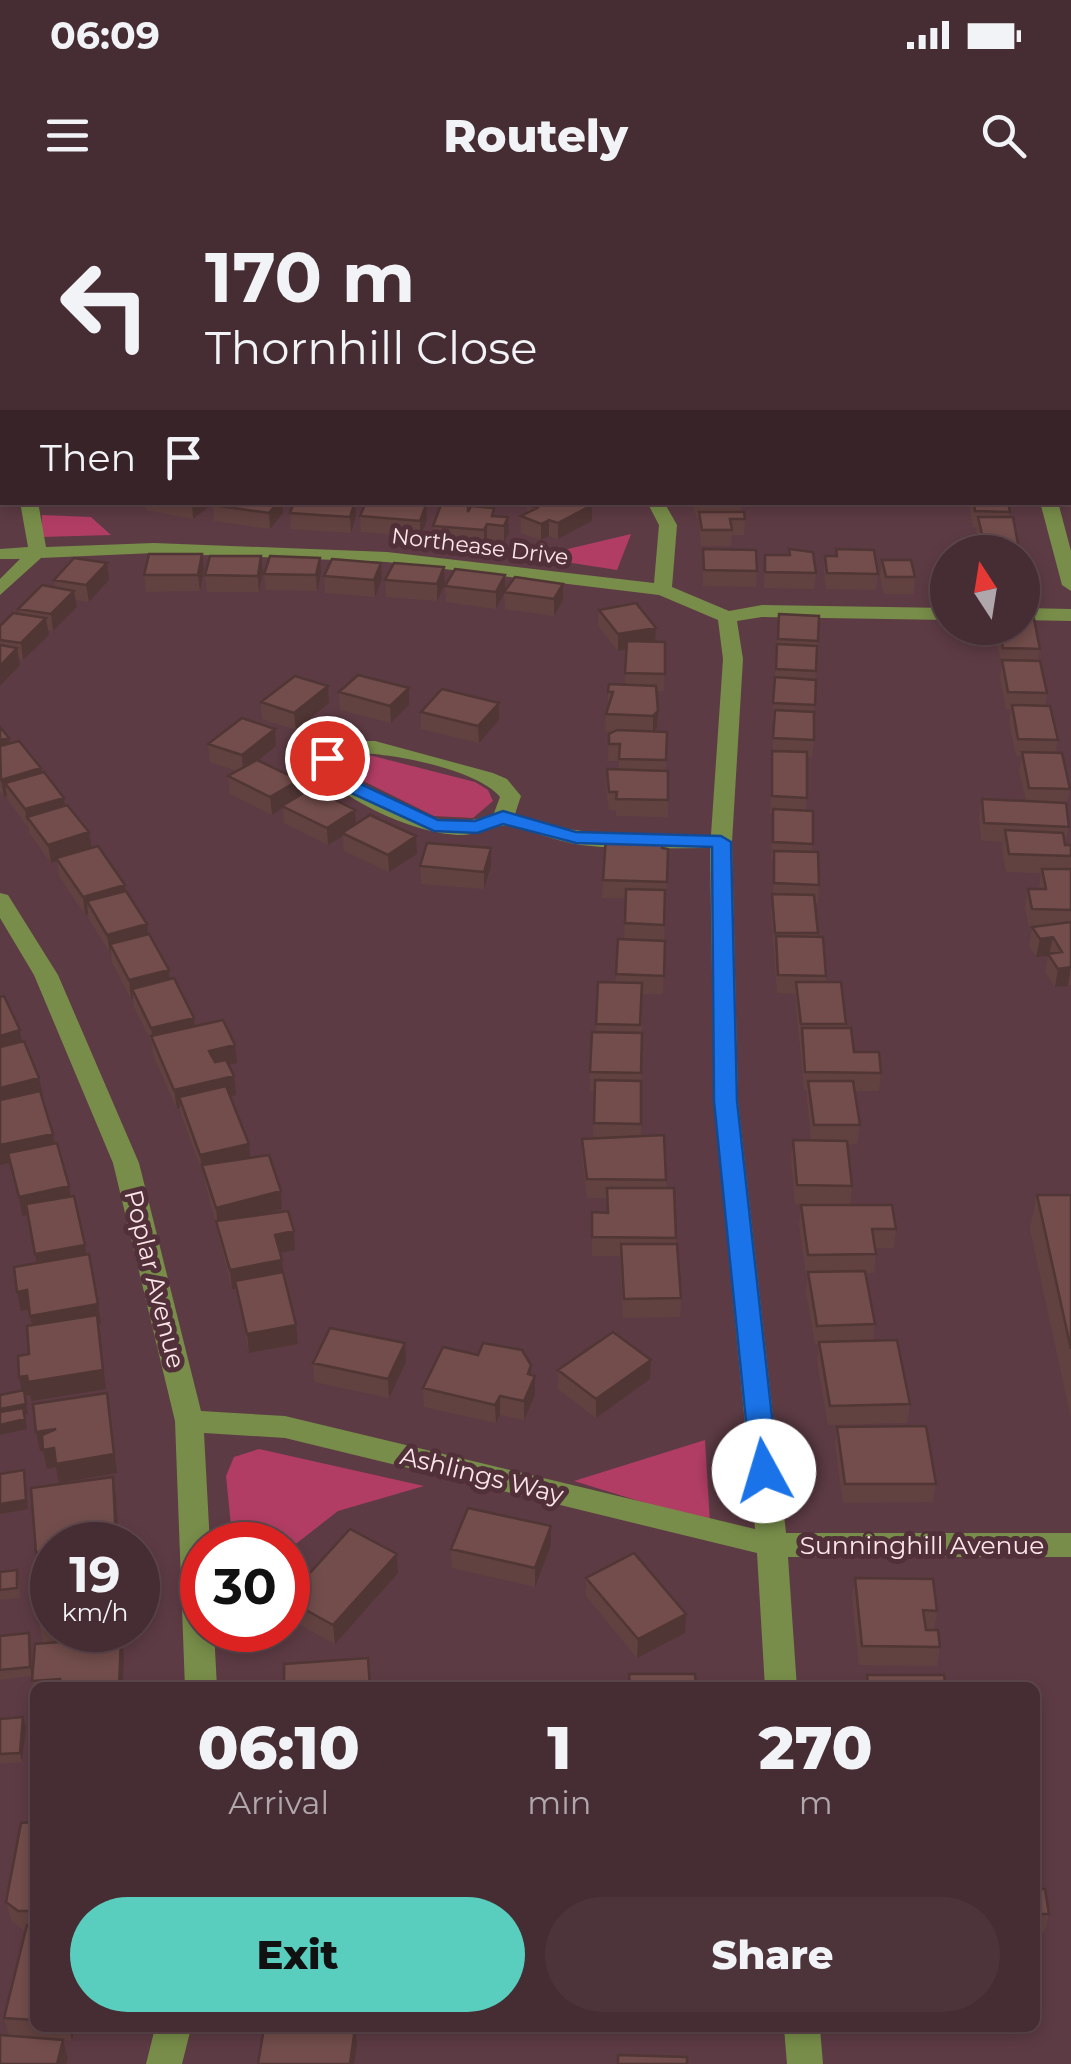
<!DOCTYPE html>
<style>
body{margin:0;font-family:Montserrat,sans-serif;background:#4d343b;color:#f1f3f6;height:100vh;display:flex;flex-direction:column;font-size:38px;white-space:nowrap}
*{box-sizing:border-box;margin:0}
p{font-size:32px;color:#b0a7ac}
.icon{flex:none;width:55px;height:55px;fill:none;stroke:currentColor;stroke-width:2;stroke-linecap:round;stroke-linejoin:round}
.map{position:relative;flex:1;overflow:hidden}
.sheet{position:absolute;left:30px;top:1482px;width:1010px;height:350px;display:flex;flex-direction:column;background:#462c33;border-radius:15px;box-shadow:0 5px 15px #0003,0 0 0 2px #5e484e}
.sheet>*{flex:none}
.hud{position:absolute;left:0px;top:0px;width:1072px;height:305px;box-shadow:0 5px 15px #0003,0 0 0 2px #5e484e;background:#462c33;color:#f1f3f6;overflow:hidden}
.needle{width:65px;rotate:348deg}
.fabs{position:absolute;left:930px;top:335px;display:grid;gap:20px}
.fabs a{display:grid;place-items:center;width:110px;height:110px;border-radius:50%;background:#462c33;box-shadow:0 5px 15px #0003,0 0 0 2px #5e484e;font-size:50px}
.speed{position:absolute;left:30px;top:1322px;display:flex;gap:20px;font-size:50px;font-weight:700;text-align:center}
.speed>*{display:grid;place-content:center;width:130px;height:130px;border-radius:50%;background:#462c33;box-shadow:0 5px 15px #0003,0 0 0 2px #5e484e;line-height:1}
.speed small{font-size:25px;font-weight:400}
.speed .limit{border:15px solid #d22;background:#fff;color:#111}
.pin{position:absolute;display:grid;place-items:center;width:85px;height:85px;color:#fff;margin:-42px;border:5px solid #fff;border-radius:50%;box-shadow:0 2px 10px #0007}
.me{position:absolute;width:110px;margin:-55px;rotate:354deg;stroke-linejoin:round;filter:drop-shadow(0 0 8px #0008)}
.turn{display:flex;align-items:center;gap:35px;height:210px;padding:0 40px;font-size:45px}
.turn .icon{width:130px;height:130px;stroke-width:2.5}
.turn b{display:block;font-size:70px;line-height:85px}
.then{display:flex;align-items:center;height:95px;padding:0 40px;background:#0003;gap:20px;font-size:38px}
.eta{display:flex;justify-content:space-evenly;align-items:center;height:170px;text-align:center}
.eta b{font-size:60px;font-weight:800;line-height:70px}
.action{display:flex;gap:20px;margin-top:auto;padding:20px 40px}
.action a{flex:1;height:115px;border-radius:60px;background:#59cebe;color:#111;font-size:40px;font-weight:800;line-height:115px;text-align:center}
.action a+a{background:#4d343b;color:#f1f3f6}
.status{display:flex;justify-content:space-between;align-items:center;height:70px;padding:0 50px;background:#462c33;direction:ltr}
.status svg{height:28px;fill:currentColor}
header{display:flex;justify-content:space-between;align-items:center;height:130px;padding:0 40px;background:#462c33;font-size:45px;font-weight:800}
.map>svg:first-child{display:block}
.green{fill:#b13d64}
.lines{fill:none;stroke-linecap:round;stroke-linejoin:round}
.minor{fill:#788d49;fill-rule:evenodd}
.wall{fill:#624240}
.shaded-wall{fill:#503634}
.building{fill:#724d4b;stroke:#503634;stroke-width:2.5}
.route{fill:#1a73e8;stroke:#114b97;stroke-width:2.5}
.labels{text-anchor:middle;stroke-width:10;stroke-linejoin:round;paint-order:stroke}
.far-street-label{font-size:22px;fill:#fce6ea;stroke:#523039}
.street-label{font-size:25px;fill:#fce6ea;stroke:#523039}
</style>
<div class="status"><b>06:09</b><svg viewBox="0 0 49 12"><path d="M0 12V9h3v3zM5 12V6h3v6zM10 12V3h3v9zM15 12V0h3v12zM26 1h20v11H26zM47 4h2v5h-2z"/></svg></div>
<header><svg class="icon" aria-label="menu" viewBox="0 0 24 24"><path d="M4 6h16M4 12h16M4 18h16"/></svg>Routely<svg class="icon" aria-label="search" viewBox="0 0 24 24"><circle cx="10" cy="10" r="6"/><path d="M15 15l6 6"/></svg></header>
<div class="map">
<svg width="1071" height="1864" viewBox="0 0 1071 1864">
<rect width="100%" height="100%" fill="#5d3b44"/>
<!-- green -->
<path class="green" d="M76,0H514L74,2Z
M42,315L91,317L111,335L42,337Z
M631,334L617,370L534,357Z
M369,555L475,582L488,590L493,601L473,618L434,616L341,570L345,559Z
M705,1240L710,1323L574,1281Z
M259,1249L424,1286L338,1311L288,1350V1345H233L226,1276L234,1257Z"/>
<g class="lines">
<!-- minor -->
<path class="minor" d="M960,0H974L975,2H961Z
M0,98L2,99V107L0,108Z
M0,254L2,255V268H0Z
M20,302H38L46,347L154,343L387,352L654,383L659,325L647,302H664L677,325L672,387L729,411L762,405L948,408V420L762,417L737,421L743,459L732,642L738,901L786,1333H1071V1357H788L797,1488H765L757,1353L285,1238L204,1233L210,1345H202V1430H214L217,1488H185L175,1221L113,963L34,775L0,718V693L8,695L58,775L139,963L201,1211L285,1216L755,1329L714,901L710,648C667,648 623,650 581,645C555,641 531,630 507,626C494,624 477,635 463,635C420,636 338,600 315,565L329,548L353,541H375L493,573L507,579L521,596L515,614C578,639 644,635 711,635L723,459L718,420L659,395L387,362L154,353L41,358L0,395V379L20,359H0V349L28,347ZM355,553C391,553 477,569 500,597L494,613C445,637 378,600 338,570L336,566L343,557Z
M1040,302H1058L1071,351V391L1062,385Z
M1022,408L1071,409V421L1022,420Z
M155,1828H191L182,1864H146Z
M784,1828H820L823,1864H787Z"/>
</g>
<!-- wall -->
<path class="wall" d="M143,302H212V304L193,319L146,310Z
M215,302H282L283,313L270,329L214,321L213,305Z
M691,302H741V312L745,319L744,335H732L731,346H701L699,318H697Z
M969,302H1007L1009,317L1018,344V352H980L976,333L977,328L973,327Z
M527,304L592,321L558,339L549,336L541,340L521,333V316L527,313Z
M426,305L427,321L420,337L361,332L360,316Z
M494,308V316L508,317L509,333L504,342L487,341L484,346L434,342L433,326L468,311Z
M290,313L356,316L351,333L291,329Z
M703,349L757,371L756,387L703,386Z
M789,349L816,373L814,389L764,388L765,355H789Z
M836,349L878,374L876,390L826,389L824,372L825,356H835Z
M202,354L204,370L200,391L146,392L144,375Z
M882,360L915,377L913,394H884L880,376Z
M381,363L382,379L375,397L325,393L324,376Z
M444,367L445,384L437,401L386,397L385,380Z
M263,372L259,392H207L205,375Z
M264,374H321L317,391L266,390Z
M505,375V391L563,384V400L554,416L505,409L504,393L496,409L446,402L445,386Z
M54,380H109L89,402L76,400L77,407L53,431L48,430L49,435L23,460L19,459L20,465L0,486V426L19,414L18,409L55,387Z
M599,410L656,428L655,442H665L664,491H656L657,528L654,531L667,532L666,571L668,600V617L616,616V610H609L606,587L607,569L618,570L619,561H608L609,534L614,532L605,531L606,514L608,508V492L625,485L626,450L618,451L598,426Z
M779,414L818,441L815,480L814,540L812,558L807,557L806,610L819,685L818,703H815L818,737L826,776V782L846,824V828L854,852L881,873L879,891H855L860,925L857,944H847L852,986L850,1004H795L791,959L793,940H811L807,899V890H804L795,794L777,793L771,712L773,694L774,660H771L773,614L770,613L774,520H772Z
M996,428H1022L1040,449L1038,461L1047,493L1045,506L1058,540L1055,553L1070,589L1066,606L1069,627L1065,644L1071,645V785L1055,787L1045,772L1048,756L1036,757L1029,745L1032,727H1029L1025,707L1028,689H1039L1041,673L1006,672L1002,648L1003,642L981,640L979,617L982,599L1026,601L1019,570L1022,556H1016L1009,522L1011,509H1006L1000,477L1002,465L995,434Z
M328,486L329,503L296,530L262,519L261,502Z
M339,492L409,505L391,523L340,510Z
M421,512L499,520L479,543L421,529Z
M0,527L9,538L10,544L41,573L65,605L89,632L91,648L125,685L126,691L148,734L169,770L170,779L194,818L195,826L235,845L237,863L229,865L236,895L230,896L250,958L281,991L282,1009L263,1015L294,1031L295,1050L280,1053L296,1125L298,1144L249,1153L236,1089H232L203,973L181,915L180,908L177,909L153,855L152,843L134,807L133,798L131,799L112,762L111,752L110,753L89,719L88,714L85,715L59,676L57,661L51,663L30,634L28,627L8,600L7,596L4,597L0,592Z
M208,544L276,546L259,560L300,595L417,654L389,672L344,651L343,636L328,645L284,623L283,608L272,615L230,594L228,576L237,571L210,562Z
M662,648L668,649L666,700H665L663,794H642L641,936L666,980V988L676,1038L681,1098L680,1117L623,1118L620,1056H592V1012L607,1013V998H587L582,957V939L593,938L594,891H590V872L596,832L598,782H616L618,739H624L626,698H602L603,680Z
M420,666H491L484,689L421,684Z
M1037,995H1071V1218L1030,1029Z
M801,1005L896,1029L894,1048H875L876,1054L874,1073H865L875,1124L873,1141L910,1204L907,1223L828,1225L817,1161L819,1144H815L806,1091L808,1074H806L799,1024Z
M405,1143L406,1162L389,1198L314,1182L313,1163Z
M651,1160L650,1179L596,1218L558,1189V1170Z
M531,1175L535,1195L524,1220L500,1215L496,1223L424,1207L423,1188Z
M837,1227L936,1284L933,1302L843,1303L835,1245Z
M113,1277L116,1296L119,1345H52V1430H122V1443L124,1456L123,1488H35V1492L32,1481L46,1443L43,1442L39,1423L44,1395L45,1371H40L36,1353Z
M551,1326V1345L535,1387L452,1368L451,1349Z
M397,1354L398,1373L335,1444L288,1418V1397Z
M0,1372L19,1380L20,1398L0,1400Z
M586,1378L685,1433L637,1458L586,1396Z
M855,1378L937,1411L934,1430L940,1447L937,1466L859,1465L852,1397Z
M29,1433L31,1443L32,1476L0,1480V1436Z
M23,1517L26,1527L22,1562L0,1564V1519Z
M35,1549V1616L32,1604L34,1582L30,1564Z
M35,1622V1828H75L72,1841L63,1840L68,1858L9,1836L4,1818L26,1730H23L11,1720L6,1702Z
M1035,1689L1049,1714L1044,1733H1035L1039,1760L1035,1774Z
M935,1828H1023L1022,1831Z"/>
<!-- shaded-wall -->
<path class="shaded-wall" d="M1052,0H1071V2H1052Z
M212,302V304L193,319L192,303Z
M278,302H282L283,313L270,329L269,313Z
M355,302L356,316L351,333L350,317Z
M426,305L427,321L420,337V321Z
M592,305V321L558,339V323Z
M508,317L509,333L504,342V326Z
M549,320V336L541,340V324Z
M487,324V341L484,346V330Z
M202,354L204,370L200,391L198,375Z
M261,356L263,372L259,392L258,376Z
M320,358L321,374L317,391L316,375Z
M107,363L109,380L89,402L86,385Z
M381,363L382,379L375,397L374,380Z
M444,367L445,384L437,401V384Z
M505,375V392L496,409V392Z
M563,384V400L554,416V399Z
M74,391L77,407L53,431L51,414Z
M46,418L49,435L23,460L21,443Z
M656,428L655,444L618,451V434Z
M17,448L20,465L0,486V466Z
M328,486L329,503L296,530L294,513Z
M409,488V505L391,523L390,506Z
M499,503V520L479,543L478,526Z
M658,511L657,528L653,533V516Z
M275,529L276,546L243,573L242,555Z
M9,538L12,555L0,559V540Z
M41,568L43,585L5,583L7,596L4,597L1,580Z
M299,580L300,597L282,606L283,608L272,615L270,597Z
M64,598L66,616L27,617L28,627L25,609Z
M355,610L356,627L342,633L343,636L328,645L327,628Z
M89,632L92,650L56,658L57,661L51,663L48,645Z
M416,636L417,654L389,672L388,655Z
M491,648V666L484,689V672Z
M125,685L127,703L87,701L88,714L85,715L83,697Z
M147,724L149,742L110,744L111,752L110,753L107,735Z
M1053,737L1049,756L1036,757L1040,739Z
M1071,767L1068,786L1055,787L1058,769Z
M169,770L171,788L132,789L133,798L131,799L129,780Z
M194,818L196,836L153,841L151,828Z
M20,830L23,849L0,855V836Z
M235,845L237,863L211,869L209,851Z
M234,876L236,895L183,908L179,897L180,908L177,909L174,890Z
M39,878L43,896L0,907V888Z
M53,934L56,953L0,965V945Z
M249,944L251,963L202,965V974L200,955Z
M69,986L72,1005L22,1016L19,997Z
M281,991L282,1009L218,1027L216,1008Z
M294,1031L295,1050L276,1054L275,1035Z
M85,1045L88,1063L39,1073L35,1054Z
M282,1060L284,1079L235,1081L236,1089H232L230,1070Z
M27,1090L31,1109L21,1111L17,1092Z
M98,1104L101,1123L98,1124L106,1189L32,1201L30,1195L23,1196L19,1177L27,1176L34,1135L30,1116Z
M296,1125L298,1144L249,1153L247,1134Z
M405,1143L406,1162L389,1198L388,1179Z
M651,1160L650,1179L596,1218V1199Z
M531,1165V1184L535,1176V1195L524,1220V1201L528,1174Z
M107,1193L117,1273L59,1283L56,1267L47,1269L43,1251H40L36,1232L56,1229Z
M500,1196V1215L496,1223L495,1205Z
M26,1204L28,1214H24L27,1229L0,1235V1209Z
M24,1270L28,1309L0,1314V1304Z
M113,1277L116,1296L119,1345H116Z
M551,1326V1345L535,1387V1368Z
M397,1354L398,1373L335,1444L333,1425Z
M686,1414L685,1433L637,1458L638,1439Z
M29,1433L31,1443L32,1476L30,1467Z
M121,1437L124,1456L123,1488H119Z
M23,1517L26,1527L22,1562L20,1553Z
M69,1828H75L72,1841Z
M355,1828L357,1845L354,1864H350Z
M63,1840L68,1858L66,1864H57Z"/>
<!-- building -->
<path class="building" d="M604,0H648L646,2H602Z
M1007,0H1036L1035,2H1006Z
M215,302H278L269,313L213,305Z
M294,302H355L350,317L290,313Z
M366,302H394L426,305L420,321L360,316Z
M442,302L468,304V312L471,306L494,308L492,316L508,317L504,326L487,324L484,330L433,326Z
M529,302H588L592,305L558,323L549,320L541,324L521,316L537,308L527,304Z
M974,302H1008L1010,312L975,311Z
M699,312H744L745,319H730L732,330H702Z
M978,317H1013L1018,344L984,343Z
M983,348L1018,349V352H984Z
M703,349L756,350L757,371L704,370Z
M789,349L813,352L816,373L765,372V355H790Z
M836,349L874,350L878,374L827,373L825,356H837Z
M149,354H202L198,375H144Z
M210,356H261L258,376L205,375Z
M270,356L320,358L316,375L264,374Z
M74,358L107,363L86,385L54,380Z
M332,359L381,363L374,380L324,376Z
M882,360H911L915,377H886Z
M394,363L444,367L437,384L385,380Z
M455,369L505,375L496,392L445,386Z
M515,377L563,384L554,399L504,392Z
M42,385L74,391L51,414L18,409Z
M636,403L656,428L618,434L599,410Z
M13,413L46,418L21,443L0,440V426Z
M779,414L819,416L818,441L778,439Z
M1022,419H1034L1040,449L1003,448L999,428H1022Z
M627,441L665,442V474L625,473Z
M777,444L817,446L816,471L776,469Z
M0,445L17,448L0,466Z
M1002,460L1040,461L1047,493L1008,492Z
M358,475L409,488L390,506L339,492Z
M295,476L328,486L294,513L261,502Z
M775,477L816,480L815,505L773,503Z
M609,484L656,486L658,511L653,516L606,514L613,492H608Z
M442,489L499,503L478,526L421,512Z
M1012,505L1050,506L1058,540L1018,539Z
M775,510L814,512V540L773,538Z
M242,518L275,529L242,555L208,544Z
M0,527L9,538L0,540Z
M617,530L667,532L666,560L619,559L620,544H609V534Z
M19,541L41,568L1,580L0,546Z
M772,551L807,552V598L772,596Z
M1022,552L1062,553L1070,589L1029,588Z
M257,560L299,580L270,597L228,576Z
M607,569L668,571V600L616,599L617,592H609Z
M44,572L64,598L25,609L5,583Z
M312,588L355,610L327,628L282,606Z
M982,599L1066,603L1069,627L984,623Z
M67,605L89,632L48,645L27,617Z
M773,609L813,611V644L773,642Z
M370,615L416,636L388,655L342,633Z
M1005,630L1063,633L1065,645H1071V656L1009,654Z
M606,637L662,639V648L668,649L667,682L603,680Z
M427,643L491,648L484,672L420,666Z
M98,646L125,685L83,697L56,658Z
M774,651L818,652L819,685L774,683Z
M1042,669H1071V710L1032,709L1028,689H1046Z
M626,689L665,690L664,725L625,723Z
M126,691L147,724L107,735L87,701Z
M772,694L814,695L818,733H775Z
M1071,722V767L1058,769L1048,754L1062,752L1053,737L1040,739L1032,727Z
M149,734L169,770L129,780L110,744Z
M776,736L823,737L826,776L778,775Z
M618,739L665,741L664,776L616,774Z
M174,778L194,818L151,828L132,789Z
M598,782L642,783L640,825L596,824Z
M796,782H841L846,824H801Z
M4,796L20,830L0,836V797Z
M223,820L235,845L209,851L215,862L226,860L234,876L174,890L151,836Z
M802,828H851L854,852H879L881,873L805,872Z
M592,832L642,833L641,873L590,872Z
M24,841L39,878L0,888V847Z
M595,880L641,881V924L594,923Z
M808,881H853L860,925H814Z
M226,886L249,944L200,955L179,897Z
M40,891L53,934L0,945V900Z
M664,935L666,980L587,979L582,939Z
M793,940L847,941L852,986L797,985Z
M57,943L69,986L19,997L8,953Z
M269,955L281,991L216,1008L202,965Z
M607,988H674L676,1038L592,1037V1012L608,1013Z
M1037,995H1071V1149Z
M74,996L85,1045L35,1054L26,1004Z
M801,1005H892L896,1029H872L876,1054L808,1055Z
M288,1011L294,1031L275,1035L282,1060L230,1070L216,1021Z
M621,1044H677L681,1098L624,1099Z
M89,1054L98,1104L30,1116L27,1090L17,1092L14,1067Z
M865,1071L875,1124L817,1126L808,1072Z
M283,1072L296,1125L247,1134L235,1081Z
M97,1115L103,1170L28,1182L27,1176L19,1177L18,1156L29,1154L27,1126Z
M330,1128L405,1143L388,1179L313,1163Z
M613,1132L651,1160L596,1199L558,1170Z
M897,1140L910,1204L830,1206L819,1142Z
M483,1143L522,1150L531,1165L528,1174L535,1176L524,1201L500,1196L495,1205L423,1188L443,1147L478,1155Z
M24,1190L26,1204L0,1209V1195Z
M107,1193L114,1254L56,1264L54,1248L43,1250L42,1235L56,1229L36,1232L33,1204Z
M23,1208L25,1219L0,1225V1212Z
M926,1226L936,1284H845L837,1227Z
M24,1270L26,1300L0,1304V1274Z
M113,1277L116,1342L93,1345H52V1350L36,1353L31,1288Z
M468,1308L551,1326L535,1368L451,1349Z
M350,1329L397,1354L333,1425L288,1400V1397Z
M634,1353L686,1414L638,1439L586,1378Z
M45,1362H52V1426L39,1423V1396L44,1395Z
M17,1370V1388L0,1390V1372Z
M855,1378L933,1379L937,1411L923,1410L926,1430H938L940,1447L862,1446Z
M29,1433L30,1467L0,1470V1436Z
M121,1437L119,1488H60V1479L32,1481L35,1444Z
M368,1458L370,1488H284V1464Z
M629,1474H695L696,1488H630Z
M867,1475H944L946,1488H868Z
M23,1517L20,1553L0,1554V1519Z
M35,1549V1565L30,1564L31,1552Z
M35,1580V1605L32,1604Z
M35,1622V1711H18L6,1702L21,1623Z
M1035,1689H1045L1049,1714H1035Z
M27,1725L35,1726V1820L4,1818Z
M1035,1731L1039,1760H1035Z
M264,1828H355L350,1864H258Z
M0,1835L63,1840L57,1864H0Z
M618,1855L687,1857V1864H618Z"/>
<!-- route -->
<path class="route" d="M321,554H334L339,574L438,620L475,621L503,611L576,632L721,636L731,642L737,901L778,1271L774,1278L764,1281L751,1271L714,901L712,647L576,643L503,624L477,633L434,631L325,581L315,565Z"/>
<g class="labels">
<!-- far-street labels -->
<g class="far-street-label">
<text transform="translate(480 346) rotate(7)" y="8">Northease Drive</text>
</g>
<!-- street labels -->
<g class="street-label">
<text transform="translate(155 1079) rotate(76)" y="9">Poplar Avenue</text>
<text transform="translate(482 1275) rotate(14)" y="9">Ashlings Way</text>
<text x="922" y="1354">Sunninghill Avenue</text>
</g>
</g>
</svg>
<div class="fabs">
<a><svg class="needle" viewBox="-14 -14 28 28"><path d="M0-13l5 13h-10z" fill="#e53935"/><path d="M0 13l5-13h-10z" fill="#b0a7ac"/></svg></a>
</div>
<div class="speed"><div>19<small>km/h</small></div><div class="limit">30</div></div>
<div class="pin" style="left:327px;top:558px;background:#d93025"><svg class="icon" aria-label="arrive" viewBox="0 0 24 24"><path d="M6 21V4h12l-3 4 3 4H6"/></svg></div>
<svg class="me" style="left:764px;top:1271px" viewBox="-20 -20 40 40"><circle r="19" fill="#fff"/><path d="M0-13L10 11 0 6-10 11z" fill="#1a73e8"/></svg>
<div class="hud">
<div class="turn"><svg class="icon" aria-label="left" viewBox="0 0 24 24"><path d="M17 20v-9H6M10 6l-5 5 5 5"/></svg><div><b>170 m</b>Thornhill Close</div></div>
<div class="then">Then<svg class="icon" aria-label="arrive" viewBox="0 0 24 24"><path d="M6 21V4h12l-3 4 3 4H6"/></svg></div>
</div>
<section class="sheet">
<div class="eta">
<div><b>06:10</b><p>Arrival</p></div>
<div><b>1</b><p>min</p></div>
<div><b>270</b><p>m</p></div>
</div>
<div class="action"><a>Exit</a><a>Share</a></div>
</section>
</div>
